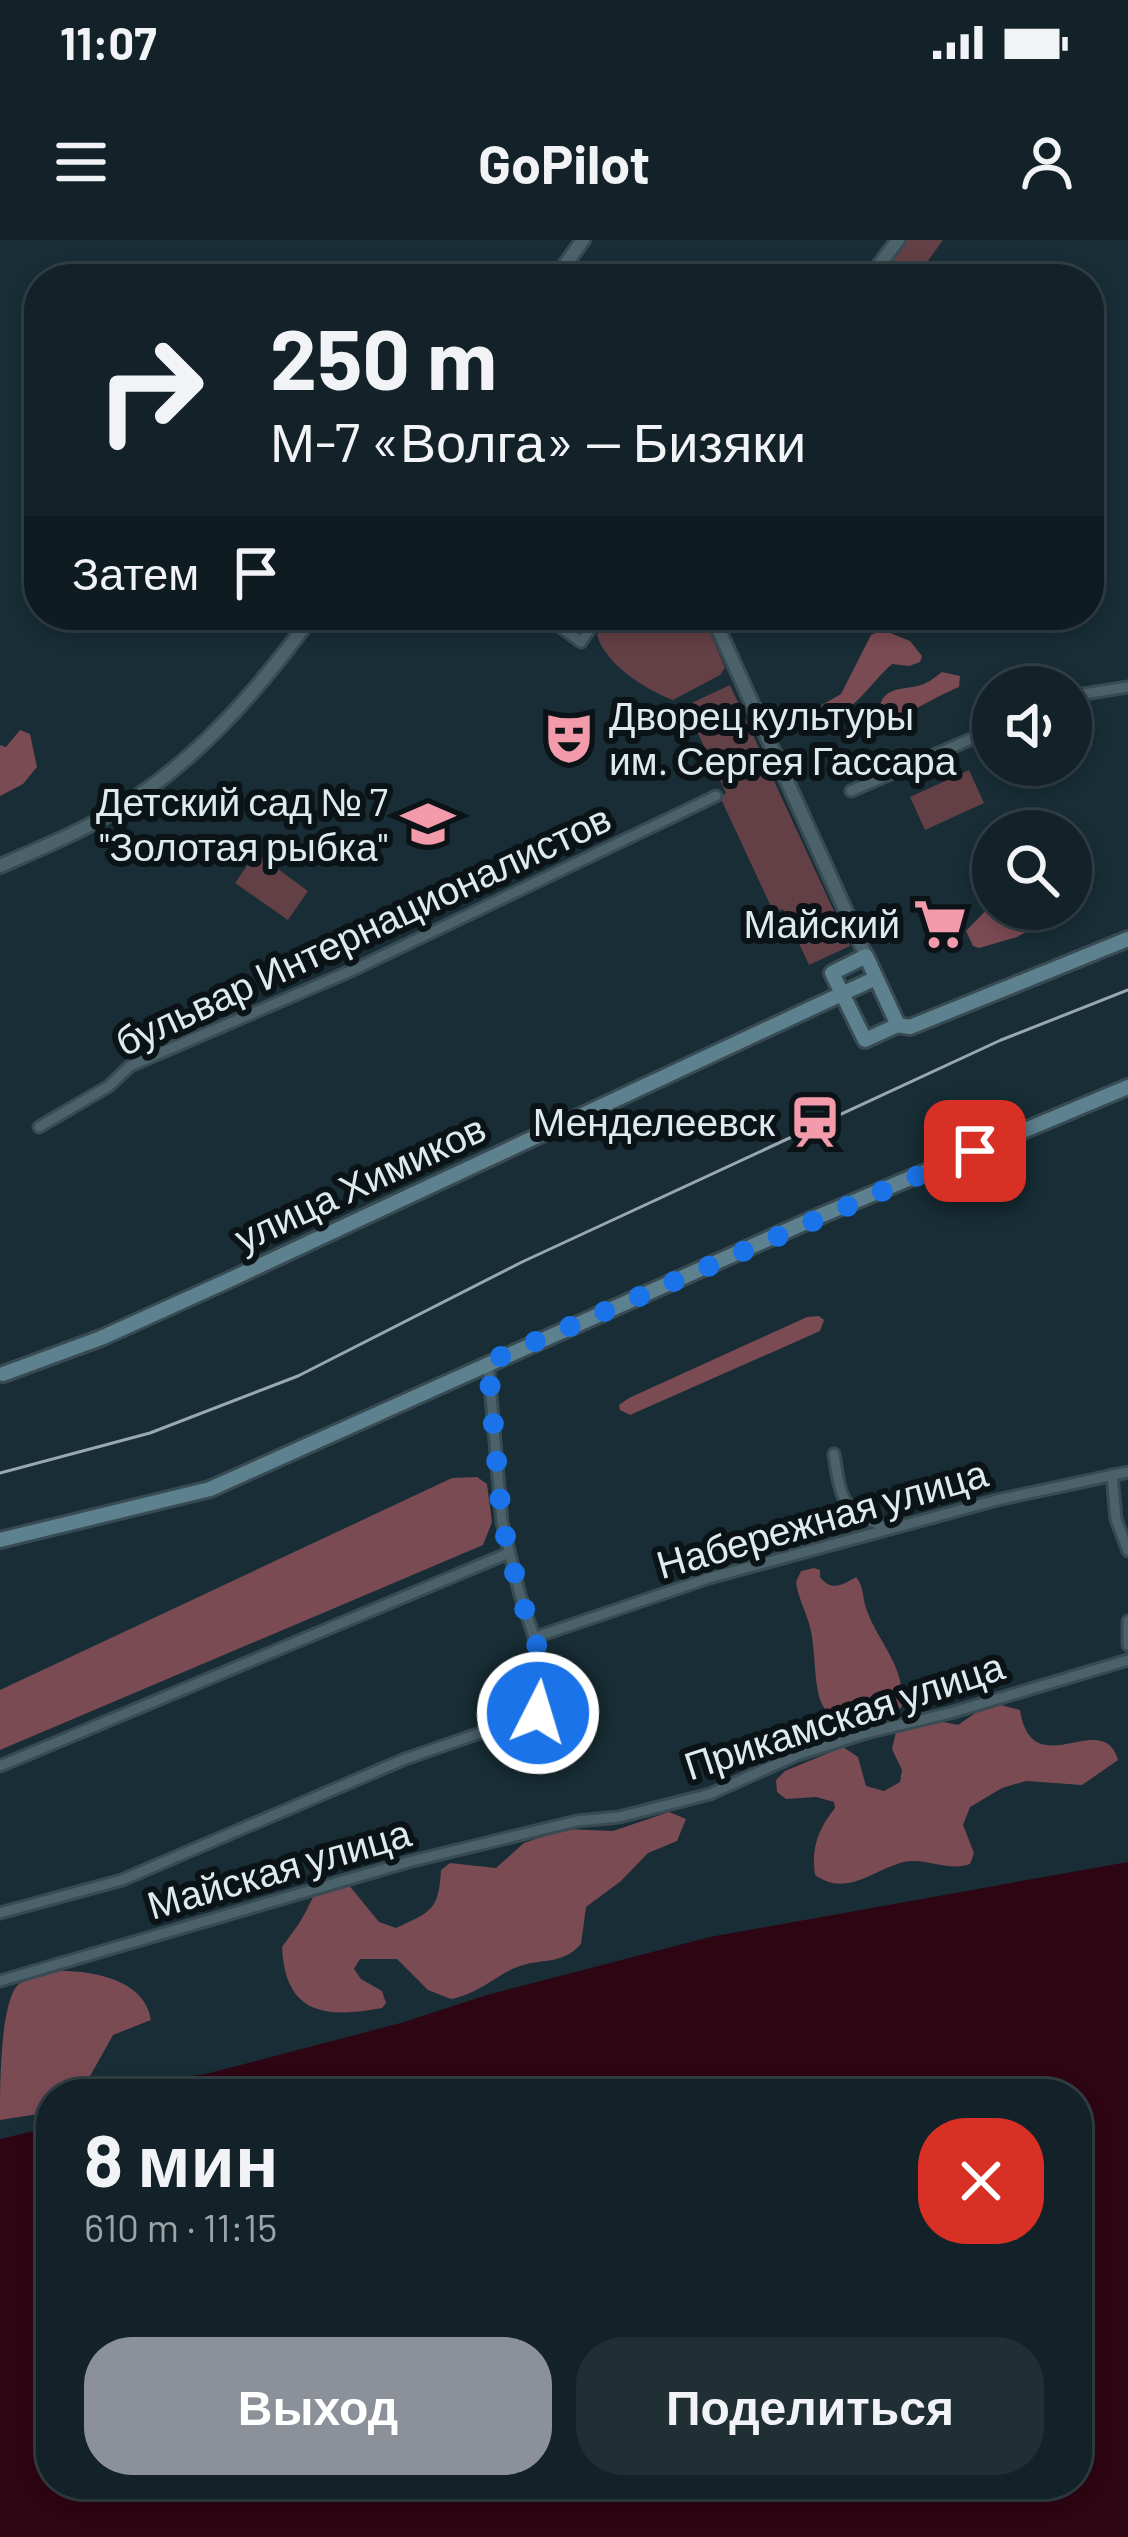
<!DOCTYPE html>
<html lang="ru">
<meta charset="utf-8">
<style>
body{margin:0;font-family:Barlow,sans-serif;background:#1f2f34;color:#f1f3f6;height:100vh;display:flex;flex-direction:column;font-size:45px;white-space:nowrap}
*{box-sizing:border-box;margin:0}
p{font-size:39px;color:#9ca4a8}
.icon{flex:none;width:66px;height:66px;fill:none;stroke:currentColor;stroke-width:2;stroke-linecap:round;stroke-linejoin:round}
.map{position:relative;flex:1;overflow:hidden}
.side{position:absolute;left:36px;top:1839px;width:1056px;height:420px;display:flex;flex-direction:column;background:#122228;border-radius:48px;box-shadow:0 6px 18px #0003,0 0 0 3px #313f45}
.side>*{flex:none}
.hud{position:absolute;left:24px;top:24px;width:1080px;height:366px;border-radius:48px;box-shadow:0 6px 18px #0003,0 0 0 3px #313f45;background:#122228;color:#f1f3f6;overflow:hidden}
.buttons{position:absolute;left:972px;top:426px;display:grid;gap:24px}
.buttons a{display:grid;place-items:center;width:120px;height:120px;border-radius:50%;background:#122228;box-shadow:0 6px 18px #0003,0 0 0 3px #313f45;font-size:60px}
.pin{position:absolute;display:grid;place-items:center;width:102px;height:102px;color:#fff;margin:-51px;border-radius:24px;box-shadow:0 6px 18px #0006}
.me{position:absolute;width:132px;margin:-66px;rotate:5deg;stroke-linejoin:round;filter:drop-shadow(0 0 9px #0008)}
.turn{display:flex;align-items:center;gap:42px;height:252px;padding:0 48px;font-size:54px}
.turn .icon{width:156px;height:156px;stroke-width:2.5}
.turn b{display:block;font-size:84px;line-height:102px}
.then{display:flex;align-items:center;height:114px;padding:0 48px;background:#0003;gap:24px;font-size:45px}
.round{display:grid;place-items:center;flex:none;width:126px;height:126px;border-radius:48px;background:#1f2f34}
.summary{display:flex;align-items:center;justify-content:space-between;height:204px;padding:0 48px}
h1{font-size:72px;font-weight:700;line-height:90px}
.primary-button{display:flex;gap:24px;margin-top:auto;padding:24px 48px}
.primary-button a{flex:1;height:138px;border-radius:48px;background:#8c9099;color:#fff;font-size:48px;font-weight:700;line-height:138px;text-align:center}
.primary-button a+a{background:#1f2f34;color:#f1f3f6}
.status{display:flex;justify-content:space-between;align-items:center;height:84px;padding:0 60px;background:#122228;direction:ltr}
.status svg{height:33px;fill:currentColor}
header{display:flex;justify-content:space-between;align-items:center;height:156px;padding:0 48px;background:#122228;font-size:54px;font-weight:700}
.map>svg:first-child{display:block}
.green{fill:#624046}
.forest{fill:#7b4b54}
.water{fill:#2e0512}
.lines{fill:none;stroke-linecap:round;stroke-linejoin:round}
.minor-casing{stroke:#384b53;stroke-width:15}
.tertiary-casing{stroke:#384b53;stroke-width:18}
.secondary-casing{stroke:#384b53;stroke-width:20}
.minor{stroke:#4c626b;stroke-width:9}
.tertiary{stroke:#4c626b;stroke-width:12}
.secondary{stroke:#5e8190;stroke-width:14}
.rail{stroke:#99a8ae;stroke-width:3}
.route{stroke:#1a73e8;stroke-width:21;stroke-dasharray:0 37.8}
.labels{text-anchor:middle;stroke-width:12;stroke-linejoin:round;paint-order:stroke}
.poi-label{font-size:39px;fill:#ddeaef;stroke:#0b1317;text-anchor:end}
.street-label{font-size:39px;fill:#ddeaef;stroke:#0b1317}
</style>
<div class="status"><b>11:07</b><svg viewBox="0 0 49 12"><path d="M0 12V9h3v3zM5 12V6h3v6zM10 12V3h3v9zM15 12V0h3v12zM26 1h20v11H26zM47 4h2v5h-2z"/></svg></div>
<header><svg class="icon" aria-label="menu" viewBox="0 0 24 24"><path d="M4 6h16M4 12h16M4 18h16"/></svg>GoPilot<svg class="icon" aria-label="person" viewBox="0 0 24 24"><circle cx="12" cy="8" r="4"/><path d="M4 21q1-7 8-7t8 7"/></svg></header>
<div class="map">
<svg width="1128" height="2297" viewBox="0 0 1128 2297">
<rect width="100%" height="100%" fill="#182d35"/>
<!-- green -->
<path class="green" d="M904,0H943L915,39H876Z
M612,375H703L725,428L720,435L673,460C646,450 605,424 597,395Z
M730,445L850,706L809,725L783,669L774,673L720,557L726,553L685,466Z
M969,530L984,563L925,590L910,557Z
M256,613L308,651L288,680L235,643Z"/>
<!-- forest -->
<path class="forest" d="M883,390L910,401L922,416L920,422L909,426L892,424C868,445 855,473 822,481L818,477L820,466L841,454L871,395Z
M942,432L960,436L959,447C936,456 903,478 882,482L878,477C880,442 904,452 924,444C931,441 936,436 942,432Z
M20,490L30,494L37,527L23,544L0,556V505L6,507Z
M993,663V669H1068L1017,697L979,708L973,706L966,691Z
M819,1076L824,1080L820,1091L630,1175L620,1170L619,1165L629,1158L807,1077Z
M477,1237L487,1244L492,1282L483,1305L0,1510V1450L452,1238Z
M814,1328L820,1330V1337C831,1352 843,1345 856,1337C864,1348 862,1353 865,1365C876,1401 906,1425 902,1466C892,1479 885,1480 869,1482C803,1492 821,1431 810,1387C806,1371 798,1358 796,1342L801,1331Z
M997,1464L1020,1470C1032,1547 1103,1466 1118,1520L1082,1545L1026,1541L1002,1548L970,1567L963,1585L974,1613L970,1624C948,1632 925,1617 904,1622C874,1629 847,1658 815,1635C811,1608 818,1589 835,1568L834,1562L816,1557L786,1559L777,1552L776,1540L785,1531L843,1507L858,1517L866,1546L884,1551L900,1542L902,1530L892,1509L896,1492L934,1480L958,1485L984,1467Z
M669,1572L686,1579L677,1601L648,1613L621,1641L586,1667L581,1704C562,1725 544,1718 520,1726C496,1734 483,1752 451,1759L428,1750L397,1719H360L354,1729L361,1739L382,1751L386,1763L382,1768C327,1778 285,1776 282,1707C288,1698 296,1689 301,1680C315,1658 313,1643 343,1638L379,1682L396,1688C430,1672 439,1671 441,1630L450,1623L496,1628L524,1603L565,1589L613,1591Z
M61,1731C94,1731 145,1740 151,1780L113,1795L80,1854H51V1872L0,1880C0,1847 0,1770 16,1747C26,1736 46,1735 61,1731Z"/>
<!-- water -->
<path class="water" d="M1128,1622V2297H0V1899L51,1887V2244H1077V1854H111L129,1845L206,1834L401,1783L487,1755L710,1697Z"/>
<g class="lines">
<!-- minor casing -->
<g class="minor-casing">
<path id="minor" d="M544,375L581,402L600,375
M1071,456L1128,447
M851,551L985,493L993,483
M39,887L109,846L130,826L353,730L716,556
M834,1214C841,1261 842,1272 889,1288
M1112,1235L1116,1279L1128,1311
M1128,1381V1405
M536,1397L709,1338L997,1260L1128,1232
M0,1526L509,1313
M0,1673L122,1640L405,1519L538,1473L547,1466L552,1451L520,1355L502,1282L488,1122
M0,1741L408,1622L577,1581L619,1577L710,1554L797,1515L866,1493L950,1473L1128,1420"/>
</g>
<!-- tertiary casing -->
<g class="tertiary-casing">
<path id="tertiary" d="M555,39L583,0
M869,39L898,0
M712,375L866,716
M0,626C34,611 69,597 101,579C189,530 254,456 313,375"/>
</g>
<!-- secondary casing -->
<g class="secondary-casing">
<path id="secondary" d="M898,785L866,716L832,733L865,800L898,785L910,787L1128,699
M3,1134L101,1098L227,1041L876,738
M0,1300L210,1249L815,978L1128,847"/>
</g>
<!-- minor -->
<use href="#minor" class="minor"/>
<!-- tertiary -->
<use href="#tertiary" class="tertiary"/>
<!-- secondary -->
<use href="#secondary" class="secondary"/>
<!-- rail -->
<path class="rail" d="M0,1233L150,1193L298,1136L522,1022L1001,800L1128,750"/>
</g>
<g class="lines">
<!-- route -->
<path class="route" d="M538,1473L547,1466L552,1451L520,1355L502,1282L488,1122L975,911"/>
</g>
<!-- icons -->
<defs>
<g id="theatre-bare" transform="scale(4.14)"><path d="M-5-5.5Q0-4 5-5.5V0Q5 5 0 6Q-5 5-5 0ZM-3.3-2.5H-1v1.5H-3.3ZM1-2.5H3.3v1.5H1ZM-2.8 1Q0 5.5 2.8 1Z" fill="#f39aab" stroke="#0b1317" stroke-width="2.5" paint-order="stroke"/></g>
<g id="school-bare" transform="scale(4.14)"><path d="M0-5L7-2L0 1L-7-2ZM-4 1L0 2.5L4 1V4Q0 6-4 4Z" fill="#f39aab" stroke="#0b1317" stroke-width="2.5" paint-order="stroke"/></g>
<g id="supermarket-bare" transform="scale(4.14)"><path d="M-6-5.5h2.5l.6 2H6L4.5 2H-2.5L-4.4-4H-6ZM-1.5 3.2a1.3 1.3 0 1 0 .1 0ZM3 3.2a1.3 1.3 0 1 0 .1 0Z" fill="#f39aab" stroke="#0b1317" stroke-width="2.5" paint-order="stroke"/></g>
<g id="station-bare" transform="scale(4.14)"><path d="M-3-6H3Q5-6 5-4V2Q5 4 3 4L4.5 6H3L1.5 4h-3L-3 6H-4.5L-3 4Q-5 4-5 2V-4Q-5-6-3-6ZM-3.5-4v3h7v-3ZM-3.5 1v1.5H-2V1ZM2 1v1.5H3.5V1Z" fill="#f39aab" stroke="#0b1317" stroke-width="2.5" paint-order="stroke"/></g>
</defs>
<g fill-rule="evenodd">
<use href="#theatre-bare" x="569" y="498"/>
<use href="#school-bare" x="428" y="584"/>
<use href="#supermarket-bare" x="940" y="684"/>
<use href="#station-bare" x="815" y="882"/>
</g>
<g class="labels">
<!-- poi labels -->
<g class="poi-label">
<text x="609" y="490" text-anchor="start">Дворец культуры<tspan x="609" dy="45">им. Сергея Гассара</tspan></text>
<text x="388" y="576">Детский сад № 7<tspan x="388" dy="45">"Золотая рыбка"</tspan></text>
<text x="900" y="698">Майский</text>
<text x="775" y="896">Менделеевск</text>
</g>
<!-- street labels -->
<g class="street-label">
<text transform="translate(363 690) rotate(-25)" y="14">бульвар Интернационалистов</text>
<text transform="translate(360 943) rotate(-25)" y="14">улица Химиков</text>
<text transform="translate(822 1279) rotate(-16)" y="14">Набережная улица</text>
<text transform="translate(844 1476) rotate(-18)" y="14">Прикамская улица</text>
<text transform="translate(279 1629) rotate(-16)" y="14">Майская улица</text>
</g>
</g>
</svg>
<div class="buttons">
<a><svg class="icon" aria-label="sound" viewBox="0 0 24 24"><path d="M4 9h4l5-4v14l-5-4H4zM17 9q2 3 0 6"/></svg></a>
<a><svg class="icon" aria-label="search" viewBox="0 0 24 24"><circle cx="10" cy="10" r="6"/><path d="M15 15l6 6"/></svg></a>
</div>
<div class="pin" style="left:975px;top:911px;background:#d93025"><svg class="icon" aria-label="arrive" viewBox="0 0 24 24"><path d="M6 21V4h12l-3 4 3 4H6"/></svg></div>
<svg class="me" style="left:538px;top:1473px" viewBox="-20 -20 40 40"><circle r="17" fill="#1a73e8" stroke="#fff" stroke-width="3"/><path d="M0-11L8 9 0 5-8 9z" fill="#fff"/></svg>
<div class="hud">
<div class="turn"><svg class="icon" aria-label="right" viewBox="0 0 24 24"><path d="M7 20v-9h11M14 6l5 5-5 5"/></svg><div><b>250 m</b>М-7 «Волга» — Бизяки</div></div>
<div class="then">Затем<svg class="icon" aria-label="arrive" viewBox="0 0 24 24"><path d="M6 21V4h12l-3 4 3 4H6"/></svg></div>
</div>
<section class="side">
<div class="summary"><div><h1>8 мин</h1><p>610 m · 11:15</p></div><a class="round" style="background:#d93025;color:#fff"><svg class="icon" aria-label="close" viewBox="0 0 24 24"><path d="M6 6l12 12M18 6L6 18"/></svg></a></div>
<div class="primary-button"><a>Выход</a><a>Поделиться</a></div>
</section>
</div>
